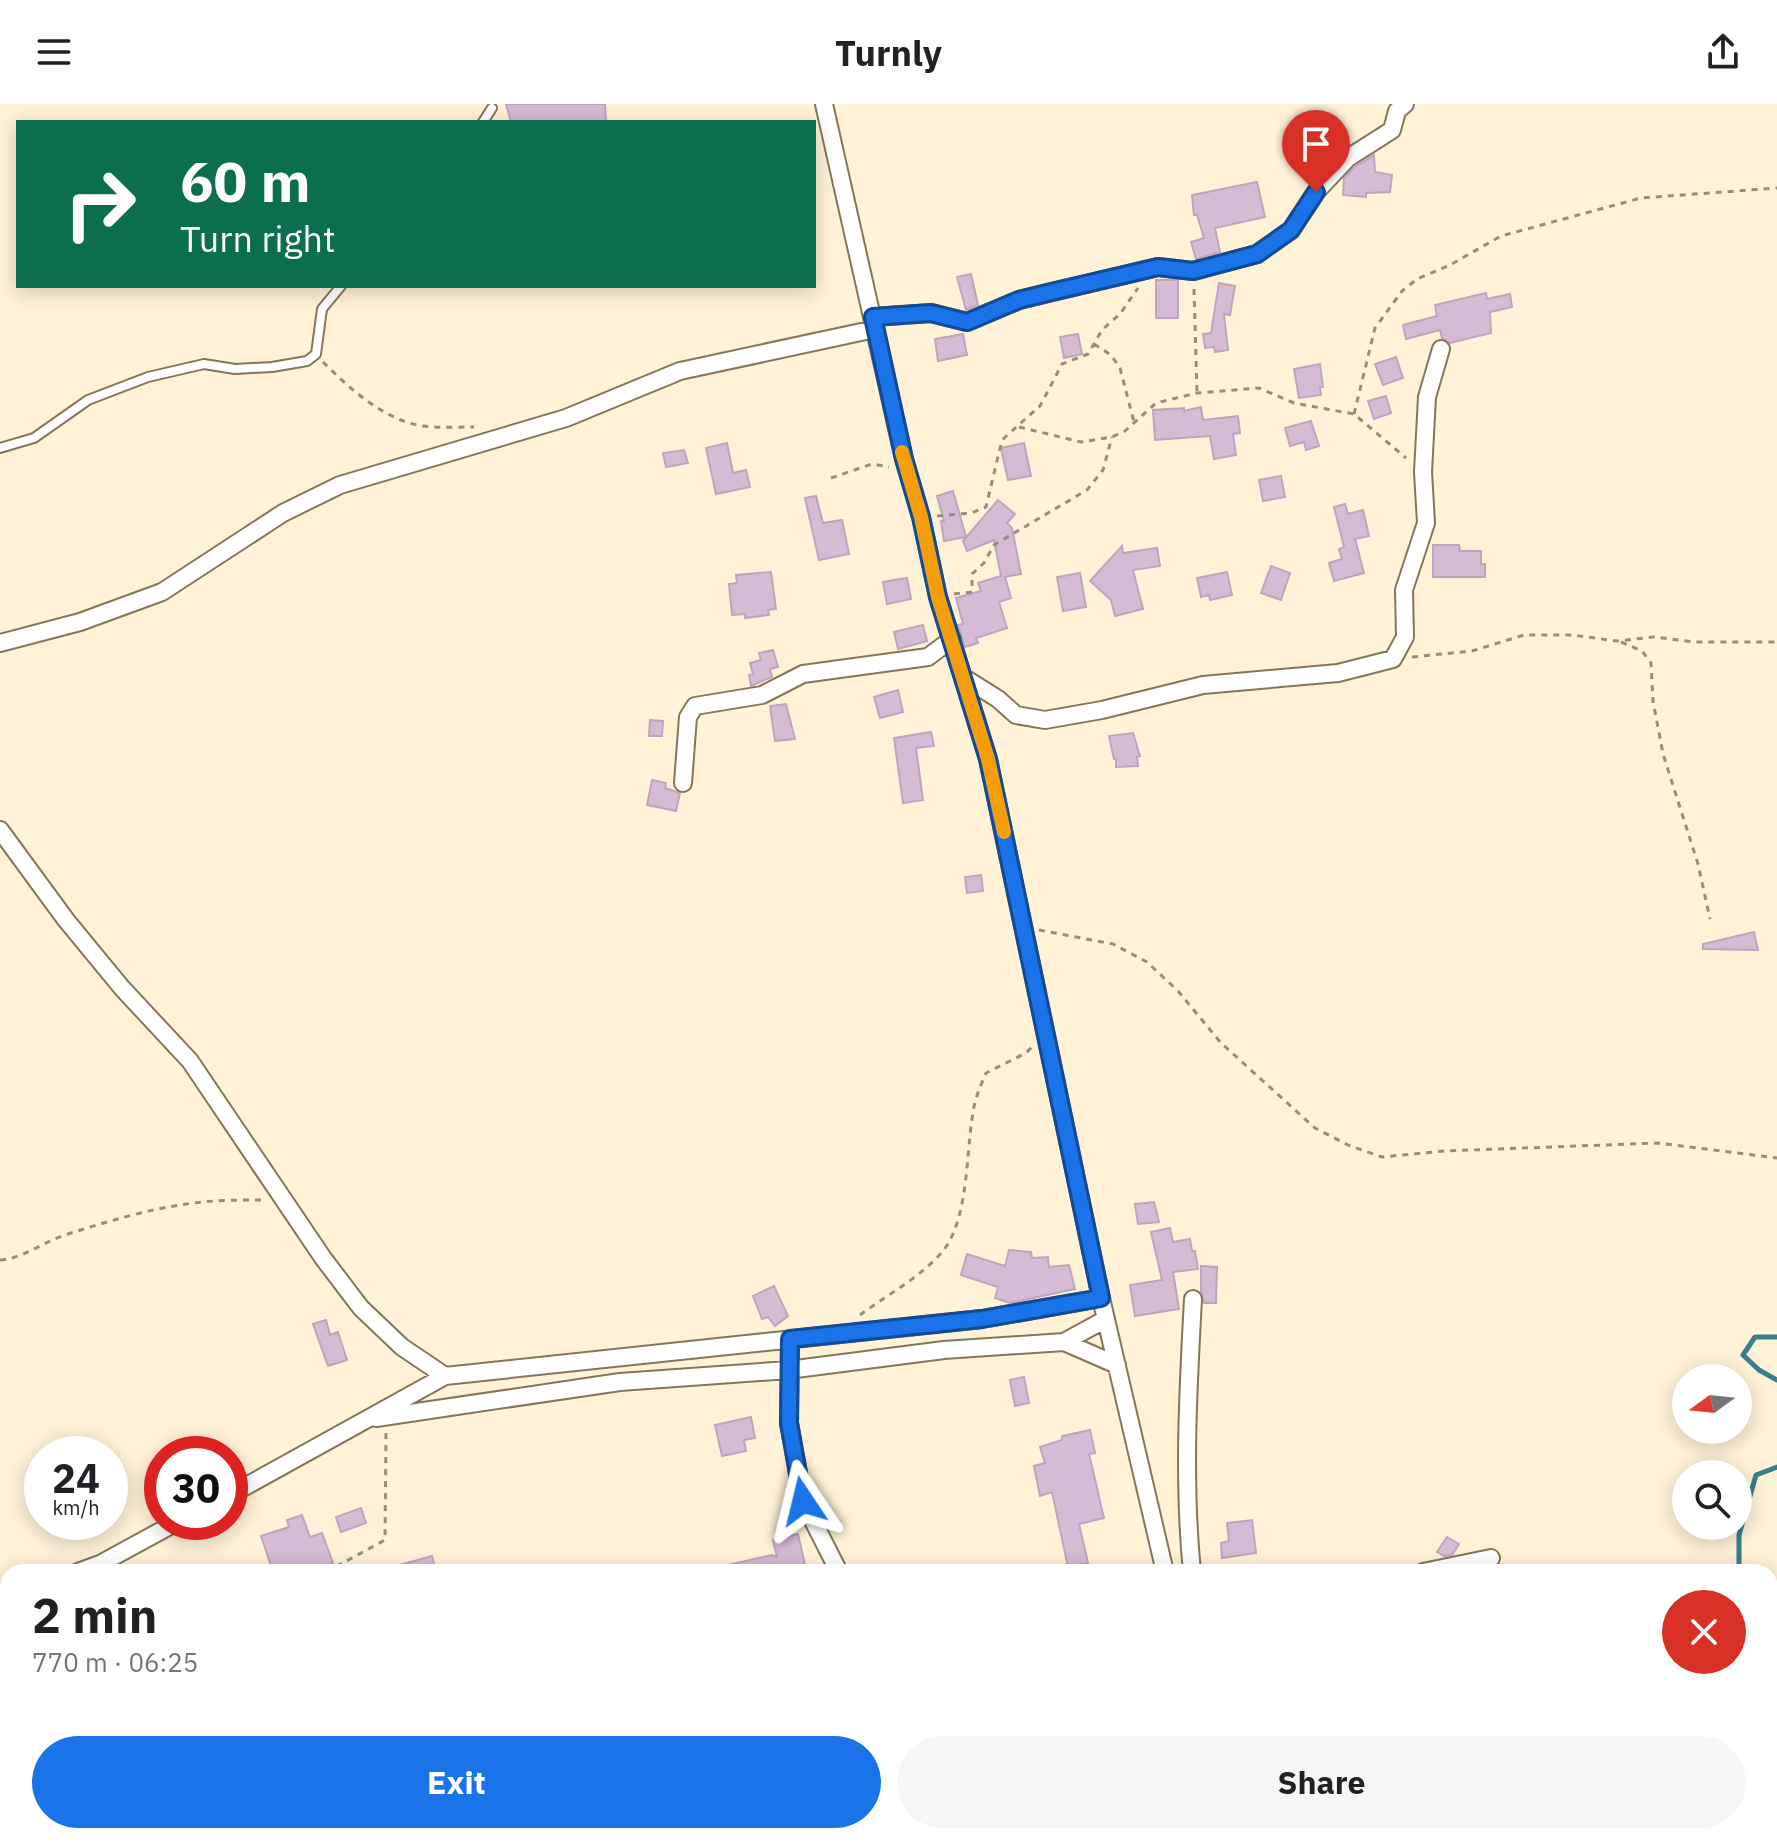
<!DOCTYPE html>
<meta charset="utf-8">
<style>
body{margin:0;font-family:"IBM Plex Sans",sans-serif;background:#f6f6f6;color:#202124;height:100vh;display:flex;flex-direction:column;font-size:30px;white-space:nowrap}
*{box-sizing:border-box;margin:0}
p{font-size:26px;color:#757577}
.icon{flex:none;width:44px;height:44px;fill:none;stroke:currentColor;stroke-width:2;stroke-linecap:round;stroke-linejoin:round}
.map{position:relative;flex:1;overflow:hidden}
.panel{position:absolute;left:0px;top:1460px;width:1778px;height:280px;display:flex;flex-direction:column;background:#fff;border-radius:24px 24px 0 0;box-shadow:0 4px 20px #0003}
.panel>*{flex:none}
.banner{position:absolute;left:16px;top:16px;width:800px;height:168px;border-radius:0px;box-shadow:0 4px 20px #0003;background:#0b6e4f;color:#fff;overflow:hidden}
.needle{width:52px;rotate:255deg}
.buttons{position:absolute;left:1672px;top:1260px;display:grid;gap:16px}
.buttons a{display:grid;place-items:center;width:80px;height:80px;border-radius:50%;background:#fff;box-shadow:0 4px 20px #0003;font-size:40px}
.speed{position:absolute;left:24px;top:1332px;display:flex;gap:16px;font-size:40px;font-weight:700;text-align:center}
.speed>*{display:grid;place-content:center;width:104px;height:104px;border-radius:50%;background:#fff;box-shadow:0 4px 20px #0003;line-height:1}
.speed small{font-size:20px;font-weight:400}
.speed .limit{border:12px solid #d22;background:#fff;color:#111}
.pin{position:absolute;display:grid;place-items:center;width:68px;height:68px;color:#fff;margin:-82px -34px;border-radius:50% 50% 50% 0;rotate:-45deg;box-shadow:0 0 8px #0007}
.pin .icon{rotate:45deg}
.me{position:absolute;width:88px;margin:-44px;rotate:350deg;stroke-linejoin:round;filter:drop-shadow(0 0 6px #0008)}
.turn{display:flex;align-items:center;gap:28px;height:168px;padding:0 32px;font-size:36px}
.turn .icon{width:104px;height:104px;stroke-width:2.5}
.turn b{display:block;font-size:56px;line-height:68px}
.round{display:grid;place-items:center;flex:none;width:84px;height:84px;border-radius:42px;background:#f6f6f6}
.overview{display:flex;align-items:center;justify-content:space-between;height:136px;padding:0 32px}
h1{font-size:48px;font-weight:800;line-height:60px}
.primary-button{display:flex;gap:16px;margin-top:auto;padding:16px 32px}
.primary-button a{flex:1;height:92px;border-radius:48px;background:#1a73e8;color:#fff;font-size:32px;font-weight:800;line-height:92px;text-align:center}
.primary-button a+a{background:#f6f6f6;color:#202124}
header{display:flex;justify-content:space-between;align-items:center;height:104px;padding:0 32px;background:#fff;font-size:36px;font-weight:800}
.map>svg:first-child{display:block}
.lines{fill:none;stroke-linecap:round;stroke-linejoin:round}
.stream{stroke:#397f8c;stroke-width:5}
.building{fill:#d6bbd5;stroke:#bfa4be;stroke-width:2}
.service-casing{stroke:#857658;stroke-width:12}
.minor-casing{stroke:#857658;stroke-width:20}
.path{stroke:#978e7a;stroke-width:3;stroke-dasharray:6 6;stroke-linecap:butt}
.service{stroke:#fff;stroke-width:8}
.minor{stroke:#fff;stroke-width:16}
.route-casing{stroke:#114b97;stroke-width:20}
.route{stroke:#1a73e8;stroke-width:14}
.slow{stroke:#f59e0b;stroke-width:14}
</style>
<header><svg class="icon" aria-label="menu" viewBox="0 0 24 24"><path d="M4 6h16M4 12h16M4 18h16"/></svg>Turnly<svg class="icon" aria-label="share" viewBox="0 0 24 24"><path d="M12 15V3M7 8l5-5 5 5M5 13v7h14v-7"/></svg></header>
<div class="map">
<svg width="1777" height="1740" viewBox="0 0 1777 1740">
<rect width="100%" height="100%" fill="#fff2d7"/>
<g class="lines">
<!-- stream -->
<path class="stream" d="M1777,1233H1755L1743,1251L1759,1266L1777,1276
M1739,1468V1431L1756,1371L1777,1363
M1770,1724L1777,1736
M1674,1740L1676,1732
M1690,1740L1700,1732"/>
</g>
<!-- building -->
<path class="building" d="M506,0H605L606,18H511Z
M1374,51L1375,68L1392,71L1390,88L1366,89V93L1343,91L1344,74L1355,63Z
M1257,78L1265,113L1215,124L1220,148L1196,155L1191,138L1204,134L1197,111H1194L1192,91Z
M971,170L978,201L966,206L957,173Z
M1156,176H1178V214H1156Z
M1219,179L1235,182L1230,211L1224,210L1228,246L1215,248L1214,243L1205,244L1203,230L1211,229Z
M1486,189L1487,195L1510,190L1512,203L1490,208L1491,229L1450,239L1442,234L1440,226L1406,235L1403,221L1437,212L1435,201Z
M963,230L967,251L938,257L935,235Z
M1078,230L1082,250L1064,254L1060,233Z
M1396,253L1403,274L1383,281L1375,260Z
M1320,260L1323,283H1320L1321,291L1299,294L1294,265Z
M1386,292L1391,309L1374,315L1368,297Z
M1201,303L1203,316L1238,312L1240,329L1233,330L1236,351L1214,355L1210,332L1155,336L1153,306L1184,304V307Z
M1311,317L1319,342L1306,346L1304,338L1290,342L1285,324Z
M727,339L733,369L746,366L750,383L716,390L706,344Z
M1024,339L1031,372L1008,376L1001,344Z
M684,346L688,359L666,363L663,349Z
M1281,372L1285,393L1263,397L1259,376Z
M953,387L966,433L944,437L941,417H944L937,392Z
M816,392L823,419L842,416L849,450L819,456L805,394Z
M998,396L1015,410L1007,419L1012,424L1021,470L1005,473L1011,494L999,498L1007,524L976,534L978,539L965,543L958,521L963,520L956,494L981,487L978,479L1001,472L994,436L967,447L963,437Z
M1345,400L1348,410L1363,406L1369,432L1355,435L1364,469L1334,477L1329,459L1342,455L1339,445L1344,443L1334,403Z
M1433,441H1459L1460,447H1481V460H1485V473H1433Z
M1122,442L1123,449L1157,444L1160,462L1133,466L1143,505L1115,512L1111,496L1090,477Z
M1271,462L1290,469L1281,496L1261,489Z
M771,468L776,505L768,506L769,511L745,514V510L732,511L729,480L737,479L736,471Z
M1227,468L1232,491L1210,496L1209,491L1201,493L1197,474Z
M1080,469L1086,503L1063,507L1057,473Z
M907,474L911,495L887,500L883,478Z
M923,521L927,537L898,545L894,528Z
M773,546L778,563L770,565L772,573L751,582L749,571L753,570L750,559L761,556L759,549Z
M898,586L903,608L880,614L874,593Z
M786,600L795,635L775,637L770,602Z
M650,616L663,617L662,632H649Z
M931,628L934,642L916,644L923,696L903,699L894,634Z
M1133,629L1140,652L1137,653L1138,662L1116,663V655H1114L1109,632Z
M652,676L666,679L665,684L680,689L676,707L647,701Z
M981,771L983,787L967,789L965,773Z
M1754,828L1758,846L1703,845V840Z
M1154,1098L1159,1118L1138,1120L1135,1100Z
M1170,1124L1173,1138L1190,1135L1192,1147H1195L1198,1165L1173,1168L1179,1205L1135,1212L1130,1181L1162,1176L1151,1128Z
M1009,1146L1031,1148L1032,1154L1048,1153L1049,1163L1069,1161L1075,1185L1010,1199L995,1194L998,1183L961,1171L967,1150L1005,1162Z
M1201,1162L1217,1163L1216,1199H1204L1201,1187Z
M774,1182L788,1212L775,1222L768,1213L762,1215L753,1192Z
M326,1216L330,1231L338,1228L347,1256L328,1262L313,1220Z
M1024,1273L1029,1299L1015,1302L1010,1276Z
M751,1313L755,1334L744,1336L746,1347L722,1352L715,1321Z
M1090,1326L1095,1349L1089,1350L1104,1414L1079,1420L1088,1459L1068,1463L1052,1388L1040,1392L1034,1362L1045,1359L1040,1343L1062,1336V1332Z
M361,1404L366,1419L341,1428L336,1413Z
M302,1411L310,1433L322,1429L333,1459L308,1468H273L261,1432L289,1423L287,1416Z
M1252,1416L1256,1449L1222,1454L1221,1439L1229,1437L1227,1419Z
M798,1430L806,1465L812,1468H724V1462L772,1451L777,1453L773,1436Z
M1447,1433L1459,1440L1452,1451L1444,1452L1437,1448Z
M432,1452L436,1468H390L389,1464Z"/>
<g class="lines">
<!-- service casing -->
<g class="service-casing">
<path id="service" d="M483,18L492,4
M0,344L34,334L88,296L148,273L204,260L235,265L272,263L307,257L316,250L322,205L341,182"/>
</g>
<!-- minor casing -->
<g class="minor-casing">
<path id="minor" d="M824,0L904,355L921,413L938,493L988,655L1101,1194L1165,1468
M873,213L931,209L967,218L1019,196L1158,163L1193,167L1257,150L1291,126L1316,88L1348,54L1392,26L1397,7L1405,0
M0,539L80,518L162,488L283,409L340,381L566,314L680,267L875,225
M963,573L998,595L1016,611L1045,616L1102,606L1203,581L1338,569L1393,555L1405,533L1404,486L1426,419L1423,368L1427,293L1441,245
M683,679L688,613L695,602L762,591L803,570L928,553L952,535
M0,726L66,816L122,884L190,957L323,1154L361,1204L402,1243L445,1272
M790,1235L789,1319L803,1397L839,1468
M1064,1238L1106,1215
M376,1314L620,1278L788,1266L944,1246L1064,1238L1117,1261
M230,1391L445,1272L982,1215L1101,1194
M78,1468L100,1460L177,1418
M1192,1468C1183,1377 1188,1287 1193,1195
M1423,1468L1491,1454
M0,1498L8,1495
M732,1732L734,1740
M1200,1732L1201,1740
M608,1740L633,1732"/>
</g>
<!-- path -->
<path class="path" d="M1194,185L1197,289
M1094,240L1111,251L1120,264L1134,318
M323,258C349,284 385,317 423,322C440,324 458,323 474,323
M1354,310L1375,224L1402,187L1417,175L1450,161L1501,132L1641,94L1777,84
M1019,323L1081,338L1112,333L1125,327L1156,299L1197,289L1259,284L1294,299L1354,310L1406,354
M831,374L872,360L889,363
M937,412L971,409L986,403L1000,344L1004,334L1040,302L1062,260L1088,250L1102,226L1120,210L1138,184
M954,490L972,488V470L984,459L994,441L1087,386L1103,366L1112,333
M1621,538L1642,547L1651,559L1653,597L1663,650L1698,760L1710,815
M1412,553L1472,547L1524,531H1572L1617,537L1654,533L1695,538H1777
M1039,826L1113,840L1147,858L1178,887L1221,939L1315,1024L1348,1041L1382,1053L1444,1047L1658,1039L1777,1054
M0,1156C25,1154 44,1137 68,1130C109,1117 152,1104 194,1099C216,1096 240,1096 262,1096
M860,1211C887,1191 921,1173 943,1147C971,1111 965,1041 975,998C978,988 982,978 986,969L1026,949L1033,942
M326,1468L385,1436L386,1329
M0,1520L8,1525"/>
<!-- service -->
<use href="#service" class="service"/>
<!-- minor -->
<use href="#minor" class="minor"/>
</g>
<g class="lines">
<!-- route casing -->
<g class="route-casing">
<path id="route" d="M803,1397L789,1319L790,1235L982,1215L1101,1194L988,655L938,493L921,413L904,355L873,213L931,209L967,218L1019,196L1047,189L1158,163L1193,167L1257,150L1291,126L1316,88"/>
</g>
<!-- route -->
<use href="#route" class="route"/>
<!-- slow -->
<path class="slow" d="M902,348L921,413L938,493L988,655L1004,728"/>
</g>
</svg>
<div class="buttons">
<a><svg class="needle" viewBox="-14 -14 28 28"><path d="M0-13l5 13h-10z" fill="#e53935"/><path d="M0 13l5-13h-10z" fill="#757577"/></svg></a>
<a><svg class="icon" aria-label="search" viewBox="0 0 24 24"><circle cx="10" cy="10" r="6"/><path d="M15 15l6 6"/></svg></a>
</div>
<div class="speed"><div>24<small>km/h</small></div><div class="limit">30</div></div>
<div class="pin" style="left:1316px;top:88px;background:#d93025"><svg class="icon" aria-label="arrive" viewBox="0 0 24 24"><path d="M6 21V4h12l-3 4 3 4H6"/></svg></div>
<svg class="me" style="left:803px;top:1397px" viewBox="-20 -20 40 40"><path d="M0-17L14 15 0 8-14 15z" fill="#1a73e8" stroke="#fff" stroke-width="4"/></svg>
<div class="banner">
<div class="turn"><svg class="icon" aria-label="right" viewBox="0 0 24 24"><path d="M7 20v-9h11M14 6l5 5-5 5"/></svg><div><b>60 m</b>Turn right</div></div>
</div>
<section class="panel">
<div class="overview"><div><h1>2 min</h1><p>770 m · 06:25</p></div><a class="round" style="background:#d93025;color:#fff"><svg class="icon" aria-label="close" viewBox="0 0 24 24"><path d="M6 6l12 12M18 6L6 18"/></svg></a></div>
<div class="primary-button"><a>Exit</a><a>Share</a></div>
</section>
</div>
